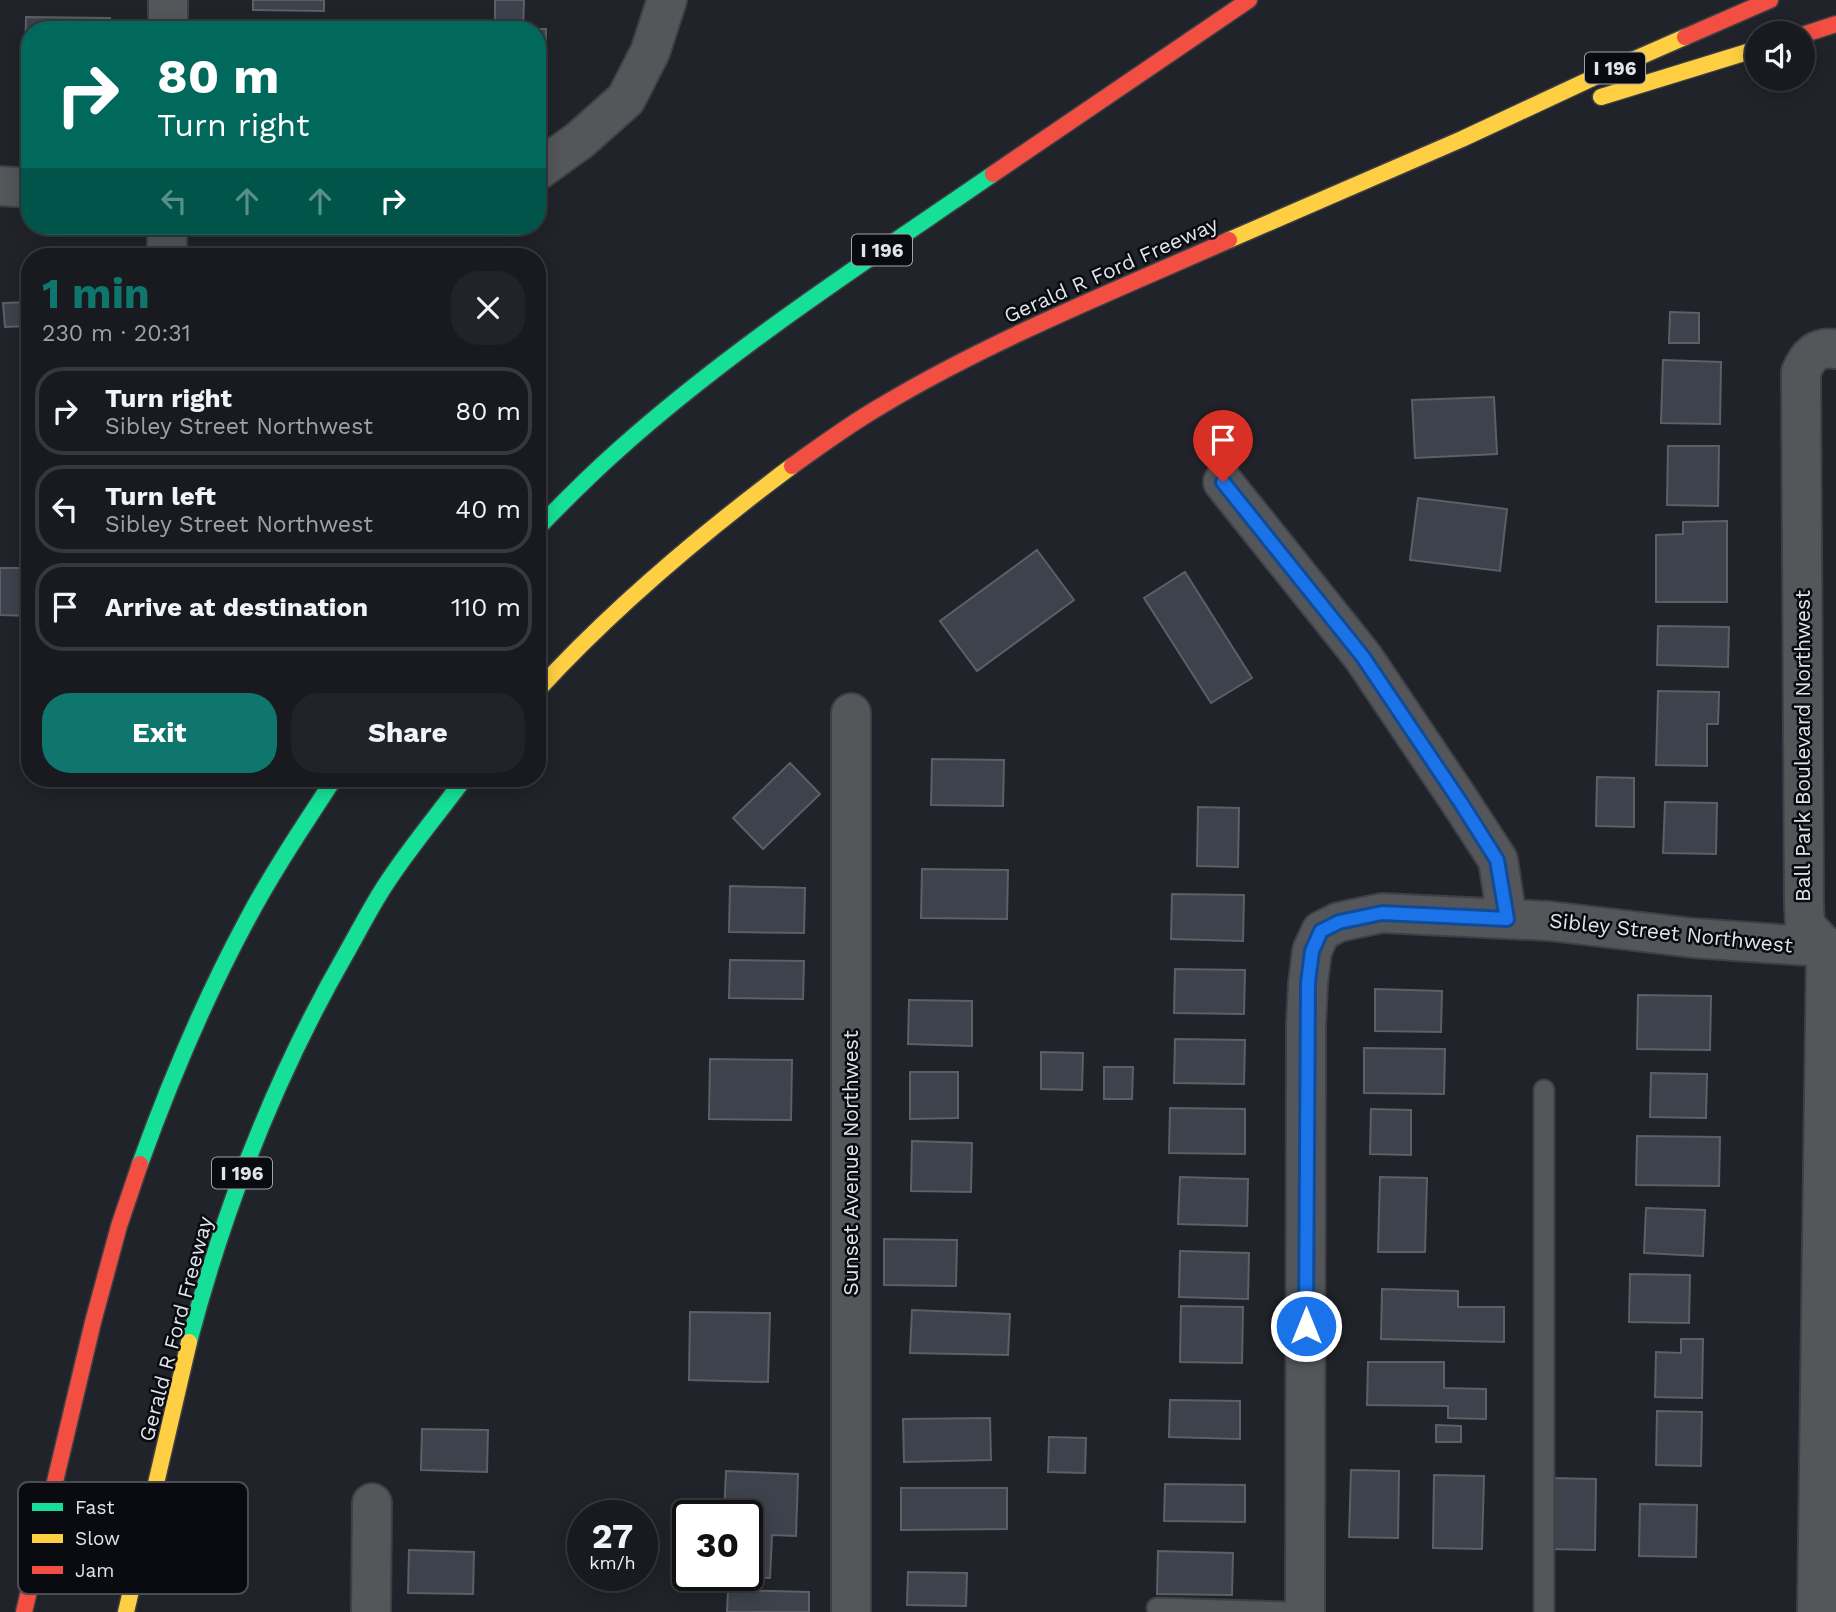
<!DOCTYPE html>
<meta charset="utf-8">
<style>
body{margin:0;font-family:"Work Sans",sans-serif;background:#212328;color:#f1f3f6;height:100vh;display:flex;flex-direction:column;font-size:26px;white-space:nowrap}
*{box-sizing:border-box;margin:0}
p{font-size:23px;color:#9fa1a4}
.icon{flex:none;width:38px;height:38px;fill:none;stroke:currentColor;stroke-width:2;stroke-linecap:round;stroke-linejoin:round}
.map{position:relative;flex:1;overflow:hidden}
.side{position:absolute;left:21px;top:248px;width:525px;height:539px;display:flex;flex-direction:column;background:#181a1f;border-radius:28px;box-shadow:0 4px 18px #0003,0 0 0 2px #36383d}
.side>*{flex:none}
.top-card{position:absolute;left:21px;top:21px;width:525px;height:214px;border-radius:28px;box-shadow:0 4px 18px #0003,0 0 0 2px #36383d;background:#00695c;color:#fff;overflow:hidden}
.buttons{position:absolute;left:1745px;top:21px;display:grid;gap:14px}
.buttons a{display:grid;place-items:center;width:70px;height:70px;border-radius:50%;background:#181a1f;box-shadow:0 4px 18px #0003,0 0 0 2px #36383d;font-size:35px}
.speed{position:absolute;left:567px;top:1500px;display:flex;gap:14px;font-size:35px;font-weight:700;text-align:center}
.speed>*{display:grid;place-content:center;width:91px;height:91px;border-radius:50%;background:#181a1f;box-shadow:0 4px 18px #0003,0 0 0 2px #36383d;line-height:1}
.speed small{font-size:18px;font-weight:400}
.speed .limit{border:4px solid #111;border-radius:10px;background:#fff;color:#111}
.pin{position:absolute;display:grid;place-items:center;width:60px;height:60px;color:#fff;margin:-72px -30px;border-radius:50% 50% 50% 0;rotate:-45deg;box-shadow:0 0 7px #0007}
.pin .icon{rotate:45deg}
.me{position:absolute;width:77px;margin:-38px;rotate:0deg;stroke-linejoin:round;filter:drop-shadow(0 0 5px #0008)}
.turn{display:flex;align-items:center;gap:24px;height:147px;padding:0 21px;font-size:32px}
.turn .icon{width:91px;height:91px;stroke-width:2.5}
.turn b{display:block;font-size:49px;line-height:60px}
.lanes{display:flex;align-items:center;height:66px;padding:0 21px;background:#0003;justify-content:center;gap:35px;direction:ltr}
.lanes .off{opacity:.35}
.round{display:grid;place-items:center;flex:none;width:74px;height:74px;border-radius:28px;background:#212328}
.head{display:flex;align-items:center;justify-content:space-between;height:119px;padding:0 21px}
h1{font-size:42px;font-weight:700;line-height:52px;color:#0f766e}
.primary-button{display:flex;gap:14px;margin-top:auto;padding:14px 21px}
.primary-button a{flex:1;height:80px;border-radius:28px;background:#0f766e;color:#fff;font-size:28px;font-weight:700;line-height:80px;text-align:center}
.primary-button a+a{background:#212328;color:#f1f3f6}
ul{padding:0;list-style:none}
li{display:flex;align-items:center;gap:21px;height:88px;margin:0 14px 10px;padding:0 7px;border:4px solid #36383d;border-radius:28px}
li div{flex:1}
li b{display:block;font-size:26px}
li em{font-style:normal}
.map>svg:first-child{display:block}
.building{fill:#3d424d;stroke:#5c6065;stroke-width:2}
.lines{fill:none;stroke-linecap:round;stroke-linejoin:round}
.lane-casing{stroke:#3e4045;stroke-width:23}
.street-casing{stroke:#3e4045;stroke-width:42}
.fast-casing{stroke:#3e4045;stroke-width:19}
.slow-casing{stroke:#3e4045;stroke-width:19}
.jam-casing{stroke:#3e4045;stroke-width:19}
.lane{stroke:#54565a;stroke-width:19}
.street{stroke:#54565a;stroke-width:38}
.fast{stroke:#16e098;stroke-width:16}
.slow{stroke:#ffcf43;stroke-width:16}
.jam{stroke:#f24e42;stroke-width:16}
.route-casing{stroke:#114b97;stroke-width:18}
.route{stroke:#1a73e8;stroke-width:12}
.labels{text-anchor:middle;stroke-width:5;stroke-linejoin:round;paint-order:stroke}
.shield{fill:#090b10;stroke:#a0a3aa;stroke-width:2}
.shield-label{font-size:19px;font-weight:bold;fill:#e0e4ec}
.street-label{font-size:21px;fill:#e0e4ec;stroke:#090b10}
.key{fill:#090b10;stroke:#4a4c52;stroke-width:2}
.key-label{font-size:19px;fill:#e0e4ec}
</style>
<div class="map">
<svg width="1836" height="1612" viewBox="0 0 1836 1612">
<rect width="100%" height="100%" fill="#202329"/>
<!-- building -->
<path class="building" d="M253,0H324V11L253,10Z
M495,0H524L523,29H546L545,97H537V30H495Z
M26,17L110,18V30H30V65H25Z
M327,20H354V30H327Z
M59,255H106V257H59Z
M30,302V326L5,327L3,303Z
M1670,312L1699,313V343H1669Z
M1663,360L1721,362L1720,424L1661,423Z
M26,381H30V422H25Z
M1494,397L1497,454L1415,458L1412,400Z
M22,444H30V491H21Z
M1668,446H1719L1718,506L1667,505Z
M1418,498L1507,509L1500,571L1410,560Z
M1727,521V602H1656V535L1683,534V522Z
M1037,550L1074,600L977,671L940,621Z
M0,568H30V616L0,615Z
M1185,572L1252,678L1211,703L1144,598Z
M1658,626L1729,627L1728,667L1657,665Z
M1658,691L1719,692L1718,724H1707V766L1656,765Z
M932,759L1004,760L1003,806L931,805Z
M790,763L820,794L763,849L733,818Z
M1597,777L1634,778V827L1596,826Z
M1665,802L1717,803L1716,854L1663,853Z
M1198,807L1239,808L1238,867L1197,866Z
M922,869L1008,870L1007,919L921,918Z
M730,886L805,888L804,933L729,932Z
M1172,894L1244,895L1243,941L1171,939Z
M730,960L804,961L803,999L729,998Z
M1175,969L1245,970L1244,1014L1174,1013Z
M1375,989L1442,991L1441,1032L1375,1031Z
M1638,995L1711,996L1710,1050L1637,1049Z
M909,1000L972,1001V1046L908,1044Z
M1175,1039L1245,1040L1244,1084L1174,1083Z
M1364,1048L1445,1049L1444,1094L1364,1093Z
M1041,1052L1083,1053L1082,1090L1041,1089Z
M710,1059L792,1060L791,1120L709,1119Z
M1104,1067H1133L1132,1099H1104Z
M910,1072H958V1118L910,1119Z
M1651,1073L1707,1074L1706,1118L1650,1117Z
M1170,1108L1245,1109V1154L1169,1153Z
M1371,1109L1411,1110V1155L1370,1154Z
M1637,1136L1720,1137L1719,1186L1636,1185Z
M912,1141L972,1143L971,1192L911,1191Z
M1180,1177L1248,1179L1247,1226L1178,1224Z
M1380,1177L1427,1178L1425,1252H1378Z
M1646,1208L1705,1210L1703,1256L1644,1253Z
M884,1239L957,1240L956,1286L884,1285Z
M1180,1251L1249,1253L1248,1299L1179,1297Z
M1630,1274L1690,1275L1689,1323L1629,1322Z
M1382,1289L1458,1291V1307H1504V1342L1381,1339Z
M1181,1306L1243,1307L1242,1363L1180,1362Z
M912,1310L1010,1314L1008,1355L910,1353Z
M690,1312L770,1313L768,1382L689,1380Z
M1681,1339H1703L1702,1398L1655,1397L1656,1352L1681,1353Z
M1368,1362H1444V1388L1486,1389V1419L1448,1418V1406L1367,1405Z
M1170,1400L1240,1401V1439L1169,1437Z
M1657,1411L1702,1412L1701,1466L1656,1465Z
M990,1418L991,1460L904,1462L903,1419Z
M1436,1425L1461,1426V1442H1436Z
M422,1429L488,1430L487,1472L421,1470Z
M1049,1437L1086,1438L1085,1473L1048,1472Z
M1351,1470L1399,1471L1398,1538L1349,1537Z
M726,1471L798,1474L796,1536L772,1535L770,1578L725,1576L747,1575V1516H724Z
M1434,1475L1484,1476L1482,1549L1433,1548Z
M1551,1478L1596,1479L1595,1550L1550,1549Z
M1165,1484L1245,1485V1522L1164,1521Z
M901,1488H1007V1529L901,1530Z
M1640,1504L1697,1505L1696,1557L1639,1556Z
M409,1550L474,1552L473,1594L408,1593Z
M1158,1551L1233,1553L1232,1595L1157,1594Z
M908,1572L967,1573L966,1606L907,1605Z
M728,1590L809,1592V1612H727Z"/>
<g class="lines">
<!-- lane casing -->
<g class="lane-casing">
<path id="lane" d="M1157,1608L1287,1612
M1544,1612V1090"/>
</g>
<!-- street casing -->
<g class="street-casing">
<path id="street" d="M168,30V0
M537,171L580,140L626,99L650,52L667,0
M0,186L30,188
M167,257V226
M1223,482L1363,657L1461,803L1498,860L1507,919
M851,713V1612
M371,1612L372,1503
M1305,1612L1306,1025L1308,983L1312,951L1321,931L1339,922L1382,913L1549,921L1693,938L1836,948
M1817,1612L1826,948L1805,925L1804,906L1801,372C1808,355 1817,346 1836,349"/>
</g>
<!-- fast casing -->
<g class="fast-casing">
<path id="fast" d="M537,529C563,502 589,476 617,451C733,347 865,262 993,174
M140,1164C170,1081 205,998 247,920C273,871 304,825 334,779
M189,1342C225,1205 277,1073 348,950C361,927 373,903 388,881C411,846 439,813 464,779"/>
</g>
<!-- slow casing -->
<g class="slow-casing">
<path id="slow" d="M1601,97L1757,49
M1229,240L1462,139L1612,69L1685,37
M537,691C614,607 701,534 792,466
M126,1612L189,1342"/>
</g>
<!-- jam casing -->
<g class="jam-casing">
<path id="jam" d="M1802,35L1836,24
M1685,37L1770,0
M993,174L1249,0
M792,466C821,445 850,424 881,406C991,340 1112,292 1229,240
M24,1612L93,1322L119,1226L140,1164"/>
</g>
<!-- lane -->
<use href="#lane" class="lane"/>
<!-- street -->
<use href="#street" class="street"/>
<!-- fast -->
<use href="#fast" class="fast"/>
<!-- slow -->
<use href="#slow" class="slow"/>
<!-- jam -->
<use href="#jam" class="jam"/>
</g>
<g class="lines">
<!-- route casing -->
<g class="route-casing">
<path id="route" d="M1223,482L1363,657L1461,803L1497,860L1507,919L1382,913L1339,922L1321,931L1312,951L1308,983L1306,1326"/>
</g>
<!-- route -->
<use href="#route" class="route"/>
</g>
<g class="labels">
<!-- shield labels -->
<g class="shield">
<rect x="1585" y="52.5" width="60" height="31" rx="5"/>
<rect x="852" y="234.5" width="60" height="31" rx="5"/>
<rect x="212" y="1157.5" width="60" height="31" rx="5"/>
</g>
<g class="shield-label">
<text x="1615" y="75">I 196</text>
<text x="882" y="257">I 196</text>
<text x="242" y="1180">I 196</text>
</g>
<!-- street labels -->
<g class="street-label">
<text transform="translate(1111 270) rotate(-24)" y="7">Gerald R Ford Freeway</text>
<text transform="translate(1803 746) rotate(-90)" y="7">Ball Park Boulevard Northwest</text>
<text transform="translate(1671 933) rotate(6)" y="7">Sibley Street Northwest</text>
<text transform="translate(851 1163) rotate(-90)" y="7">Sunset Avenue Northwest</text>
<text transform="translate(176 1329) rotate(-75)" y="7">Gerald R Ford Freeway</text>
</g>
</g>
<!-- legend -->
<rect x="18" y="1482" width="230" height="112" rx="10" class="key"/>
<rect x="32" y="1503" width="31" height="8" fill="#16e098"/>
<rect x="32" y="1534" width="31" height="9" fill="#ffcf43"/>
<rect x="32" y="1566" width="31" height="8" fill="#f24e42"/>
<g class="key-label">
<text x="75" y="1514">Fast</text>
<text x="75" y="1545">Slow</text>
<text x="75" y="1577">Jam</text>
</g>
</svg>
<div class="buttons">
<a><svg class="icon" aria-label="sound" viewBox="0 0 24 24"><path d="M4 9h4l5-4v14l-5-4H4zM17 9q2 3 0 6"/></svg></a>
</div>
<div class="speed"><div>27<small>km/h</small></div><div class="limit">30</div></div>
<div class="pin" style="left:1223px;top:482px;background:#d93025"><svg class="icon" aria-label="arrive" viewBox="0 0 24 24"><path d="M6 21V4h12l-3 4 3 4H6"/></svg></div>
<svg class="me" style="left:1306px;top:1326px" viewBox="-20 -20 40 40"><circle r="17" fill="#1a73e8" stroke="#fff" stroke-width="3"/><path d="M0-11L8 9 0 5-8 9z" fill="#fff"/></svg>
<div class="top-card">
<div class="turn"><svg class="icon" aria-label="right" viewBox="0 0 24 24"><path d="M7 20v-9h11M14 6l5 5-5 5"/></svg><div><b>80 m</b>Turn right</div></div>
<div class="lanes"><svg class="icon off" aria-label="left" viewBox="0 0 24 24"><path d="M17 20v-9H6M10 6l-5 5 5 5"/></svg><svg class="icon off" aria-label="ahead" viewBox="0 0 24 24"><path d="M12 20V5M6 11l6-6 6 6"/></svg><svg class="icon off" aria-label="ahead" viewBox="0 0 24 24"><path d="M12 20V5M6 11l6-6 6 6"/></svg><svg class="icon" aria-label="right" viewBox="0 0 24 24"><path d="M7 20v-9h11M14 6l5 5-5 5"/></svg></div>
</div>
<section class="side">
<div class="head"><div><h1>1 min</h1><p>230 m · 20:31</p></div><a class="round"><svg class="icon" aria-label="close" viewBox="0 0 24 24"><path d="M6 6l12 12M18 6L6 18"/></svg></a></div>
<ul>
<li><svg class="icon" aria-label="right" viewBox="0 0 24 24"><path d="M7 20v-9h11M14 6l5 5-5 5"/></svg><div><b>Turn right</b><p>Sibley Street Northwest</p></div><em>80 m</em></li>
<li><svg class="icon" aria-label="left" viewBox="0 0 24 24"><path d="M17 20v-9H6M10 6l-5 5 5 5"/></svg><div><b>Turn left</b><p>Sibley Street Northwest</p></div><em>40 m</em></li>
<li><svg class="icon" aria-label="arrive" viewBox="0 0 24 24"><path d="M6 21V4h12l-3 4 3 4H6"/></svg><div><b>Arrive at destination</b></div><em>110 m</em></li>
</ul>
<div class="primary-button"><a>Exit</a><a>Share</a></div>
</section>
</div>
